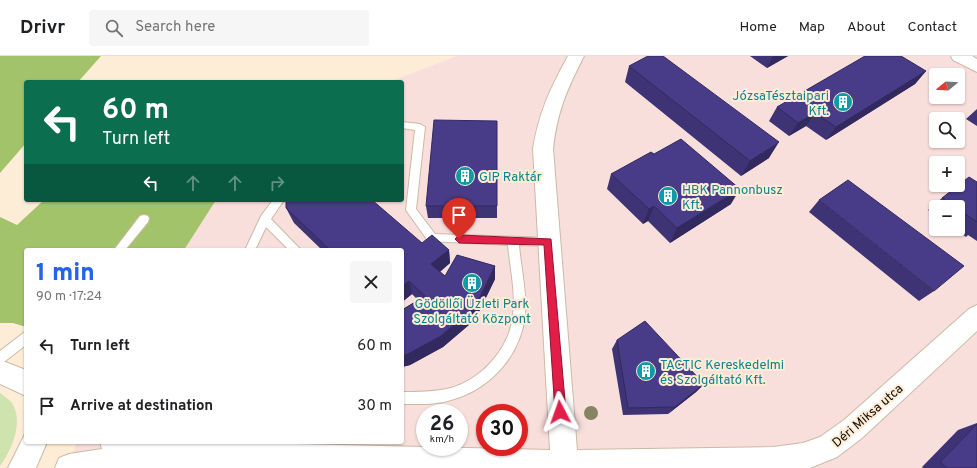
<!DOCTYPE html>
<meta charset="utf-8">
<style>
body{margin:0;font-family:Overpass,sans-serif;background:#f6f6f6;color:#202124;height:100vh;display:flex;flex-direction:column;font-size:15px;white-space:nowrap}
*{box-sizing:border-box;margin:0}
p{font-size:13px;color:#757577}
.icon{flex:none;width:22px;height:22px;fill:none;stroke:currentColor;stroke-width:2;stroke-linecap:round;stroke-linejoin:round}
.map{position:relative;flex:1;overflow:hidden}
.panel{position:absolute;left:24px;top:192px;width:380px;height:196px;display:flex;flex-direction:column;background:#fff;border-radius:4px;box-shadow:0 1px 3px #0004}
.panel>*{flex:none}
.top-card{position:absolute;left:24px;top:24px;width:380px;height:122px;border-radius:4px;box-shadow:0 1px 3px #0004;background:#0b6e4f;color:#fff;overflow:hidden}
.needle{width:26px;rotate:252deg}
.buttons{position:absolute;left:929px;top:12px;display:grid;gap:8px}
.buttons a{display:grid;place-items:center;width:36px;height:36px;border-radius:4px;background:#fff;box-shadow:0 1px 3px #0004;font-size:20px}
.speed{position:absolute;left:416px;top:348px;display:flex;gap:8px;font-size:20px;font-weight:700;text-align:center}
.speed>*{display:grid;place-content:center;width:52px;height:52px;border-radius:50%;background:#fff;box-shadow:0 1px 3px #0004;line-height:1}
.speed small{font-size:10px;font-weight:400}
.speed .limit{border:6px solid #d22;background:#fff;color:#111}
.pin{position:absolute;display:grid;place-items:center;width:34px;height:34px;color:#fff;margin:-41px -17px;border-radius:50% 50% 50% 0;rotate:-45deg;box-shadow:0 0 4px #0007}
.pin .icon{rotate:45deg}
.me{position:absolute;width:44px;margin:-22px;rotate:356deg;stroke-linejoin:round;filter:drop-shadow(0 0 3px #0008)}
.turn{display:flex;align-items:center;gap:14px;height:84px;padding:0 12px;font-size:18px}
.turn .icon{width:52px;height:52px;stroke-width:2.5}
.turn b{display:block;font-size:28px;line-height:34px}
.lanes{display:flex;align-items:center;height:38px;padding:0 12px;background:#0003;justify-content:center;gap:20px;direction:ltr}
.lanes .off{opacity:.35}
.round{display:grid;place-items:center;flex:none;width:42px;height:42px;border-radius:4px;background:#f6f6f6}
.overview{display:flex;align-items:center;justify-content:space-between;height:68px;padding:0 12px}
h1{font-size:24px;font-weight:800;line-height:30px;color:#2563eb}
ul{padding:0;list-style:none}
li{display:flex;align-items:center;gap:12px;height:60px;padding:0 12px}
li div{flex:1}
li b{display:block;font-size:15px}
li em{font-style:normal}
header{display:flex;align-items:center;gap:24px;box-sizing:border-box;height:56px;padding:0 20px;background:#fff;border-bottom:1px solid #e0e0e0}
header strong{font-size:19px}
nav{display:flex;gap:22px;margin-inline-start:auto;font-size:14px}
.search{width:280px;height:36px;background:#f6f6f6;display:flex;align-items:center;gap:10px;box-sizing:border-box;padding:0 14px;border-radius:4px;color:#757577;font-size:15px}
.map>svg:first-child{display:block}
.industrial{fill:#f9dfdc;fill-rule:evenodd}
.green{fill:#cee3ae}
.forest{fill:#a2c36a}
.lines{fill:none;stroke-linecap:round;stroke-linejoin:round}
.lane-casing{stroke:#cbbaa4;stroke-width:2}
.street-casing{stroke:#cbbaa4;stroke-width:2}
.primary-casing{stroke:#cbbaa4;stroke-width:2}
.lane{fill:#fff;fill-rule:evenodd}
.street{fill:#fff;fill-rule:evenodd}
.primary{fill:#fff;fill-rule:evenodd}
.tree{fill:#868465}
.wall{fill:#3e3374}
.shaded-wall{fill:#32295e}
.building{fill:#483b87;stroke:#32295e}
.route{fill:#e11d48;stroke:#92132f}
.labels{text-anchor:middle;stroke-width:4;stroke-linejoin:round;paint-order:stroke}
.culture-label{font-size:13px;fill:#0d838f;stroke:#feedd6;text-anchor:start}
.street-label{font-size:13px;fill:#110c05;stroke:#feedd6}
</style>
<header>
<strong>Drivr</strong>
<div class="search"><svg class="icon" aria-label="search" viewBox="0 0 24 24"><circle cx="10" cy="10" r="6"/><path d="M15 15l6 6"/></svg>Search here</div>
<nav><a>Home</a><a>Map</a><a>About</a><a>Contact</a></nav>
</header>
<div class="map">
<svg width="977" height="412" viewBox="0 0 977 412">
<rect width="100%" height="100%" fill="#feedd6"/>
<!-- industrial -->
<path class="industrial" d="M457,0H977V412H67L77,386H402V194H184L216,144H402V26H389ZM936,19H958V41H936ZM936,63H958V85H936ZM936,107H958V129H936ZM936,151H958V173H936ZM425,357H459V391H425ZM485,357H519V391H485Z"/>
<!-- green -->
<path class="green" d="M0,337C4,340 9,343 12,347C24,366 12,394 0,410Z"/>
<!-- forest -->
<path class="forest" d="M0,0H101L78,26H26V87L0,117Z
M44,144H216L184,194H26V271L13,267H0V161L17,169Z"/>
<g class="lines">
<!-- lane casing -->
<g class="lane-casing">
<path id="lane" d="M402,66L420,68L425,71L416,153L435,178L548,182L552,183L553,186L552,189L548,190L519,189C521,212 527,237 525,259C521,300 489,334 451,344C435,349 418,348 402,348V336C418,336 435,336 451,332C482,323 510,292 513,259C516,236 510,212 508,189L428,185L406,154L415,74L402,72Z
M273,144H284L271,163L301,194H289L266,171L255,194H245L261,160Z
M144,159L148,160L149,163L148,166L125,194H114L140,160Z
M26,275V289L0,309V295Z"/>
</g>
<!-- street casing -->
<g class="street-casing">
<path id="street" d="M568,0H584C567,33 557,56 553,93L577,394L773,391L803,387L820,381L844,364L969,253L977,249V275L862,382L837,401L810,412H55L59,402L69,398L102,393L100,386H212L550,394L533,93C539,56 550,33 568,0Z
M951,0H972L977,3V16L953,4Z"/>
</g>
<!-- primary casing -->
<g class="primary-casing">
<path id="primary" d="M0,304L26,314V340L0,328Z
M26,376V386H47L36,412H8Z"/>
</g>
<!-- lane -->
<use href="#lane" class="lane"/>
<!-- street -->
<use href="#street" class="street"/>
<!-- primary -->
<use href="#primary" class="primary"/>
</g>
<!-- trees -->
<circle class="tree" cx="591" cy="357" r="7"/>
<!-- wall -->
<path class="wall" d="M750,0H788L767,12Z
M629,10L769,102L741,120L625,26Z
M926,15L915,28L826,84L806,70L789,80L769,65L777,51Z
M977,53V70L966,63Z
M654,98L731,148L670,187L648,165L643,168L607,133L611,118Z
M977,126V185L968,179L966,181L955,173H958V151H936V159L928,154L942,142Z
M819,144L934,235L919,245L809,156Z
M426,150H497V162H428Z
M286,152L449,194L450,207L440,216L445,220L495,223L480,254L470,268L443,291L410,309L402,311V254L418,244L412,238L402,246V194H322L294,167Z
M617,284L704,328L696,336L668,358L623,359L612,293Z
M977,367V412H923L922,411L958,374Z"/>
<!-- shaded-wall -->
<path class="shaded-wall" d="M773,0H788L767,12Z
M926,15L915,28L826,84L836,71Z
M815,57L806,70L789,80L798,67Z
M779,86L769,102L741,120L750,105Z
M740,133L731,148L670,187L677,172Z
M654,150L648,165L643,168L649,153Z
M449,194L450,207L433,221L431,208Z
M495,210V223L480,254L470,268L443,291L410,309L402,311V300Z
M409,225L412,238L402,246V230Z
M704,328L696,336L668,358L675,351Z"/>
<!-- building -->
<path class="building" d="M648,0H663L779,86L750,105L629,10Z
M865,0H901L926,15L836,71L815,57L798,67L777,51Z
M434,64L497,65V150H426Z
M681,83L740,133L677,172L654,150L649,153L611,118L651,96L654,98Z
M969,121L977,126V166L958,153V151H955L942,142Z
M848,124L964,210L934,235L819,144Z
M286,144H372L422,187L432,179L449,194L431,208L445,220L457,199L495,210L480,241L469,256L441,280L406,299L402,300V254L425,240L409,225L402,230V194H330L286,152Z
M645,265L704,328L675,351L628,352L617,284Z
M977,368V412H947L940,406Z"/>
<!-- route -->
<path class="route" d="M459,179L551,183L566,356L564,360L560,362L557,360L555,356L544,189L459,187L455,183Z"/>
<!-- icons -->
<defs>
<g id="building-disc" transform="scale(1)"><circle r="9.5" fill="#0f9aa8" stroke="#feedd6"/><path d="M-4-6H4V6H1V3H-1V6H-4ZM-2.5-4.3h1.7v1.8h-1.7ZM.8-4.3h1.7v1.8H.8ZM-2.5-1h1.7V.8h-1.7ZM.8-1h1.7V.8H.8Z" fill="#fff"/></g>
</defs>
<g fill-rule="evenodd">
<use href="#building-disc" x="843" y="46"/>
<use href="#building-disc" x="465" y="120"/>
<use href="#building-disc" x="668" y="140"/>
<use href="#building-disc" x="472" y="227"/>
<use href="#building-disc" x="646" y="315"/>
</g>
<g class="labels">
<!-- culture labels -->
<g class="culture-label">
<text x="829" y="44" text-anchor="end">JózsaTésztaipari<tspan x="829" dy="15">Kft.</tspan></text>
<text x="479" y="125">GIP Raktár</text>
<text x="682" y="138">HBK Pannonbusz<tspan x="682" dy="15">Kft.</tspan></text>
<text x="472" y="252" text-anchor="middle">Gödöllői Üzleti Park<tspan x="472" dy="15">Szolgáltató Központ</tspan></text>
<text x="660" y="313">TACTIC Kereskedelmi<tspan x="660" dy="15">és Szolgáltató Kft.</tspan></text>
</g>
<!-- street labels -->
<g class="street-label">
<text transform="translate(867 359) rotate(-41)" y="5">Déri Miksa utca</text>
</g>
</g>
</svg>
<div class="buttons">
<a><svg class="needle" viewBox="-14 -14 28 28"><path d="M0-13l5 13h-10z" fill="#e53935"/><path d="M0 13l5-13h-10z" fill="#757577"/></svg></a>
<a><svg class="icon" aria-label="search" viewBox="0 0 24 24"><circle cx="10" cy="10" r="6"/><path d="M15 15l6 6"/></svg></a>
<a>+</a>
<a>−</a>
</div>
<div class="speed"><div>26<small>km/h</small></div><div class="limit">30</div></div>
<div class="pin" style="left:459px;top:183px;background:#d93025"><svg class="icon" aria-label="arrive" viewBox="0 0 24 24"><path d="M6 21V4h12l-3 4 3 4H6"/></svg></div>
<svg class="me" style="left:560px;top:356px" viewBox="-20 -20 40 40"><path d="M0-17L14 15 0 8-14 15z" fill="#e11d48" stroke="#fff" stroke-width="4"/></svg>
<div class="top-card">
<div class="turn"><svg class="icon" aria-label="left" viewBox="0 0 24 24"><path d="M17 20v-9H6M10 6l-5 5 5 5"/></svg><div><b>60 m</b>Turn left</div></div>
<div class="lanes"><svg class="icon" aria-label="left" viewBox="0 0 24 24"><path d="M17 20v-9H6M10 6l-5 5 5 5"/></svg><svg class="icon off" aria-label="ahead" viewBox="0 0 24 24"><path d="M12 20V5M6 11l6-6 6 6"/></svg><svg class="icon off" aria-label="ahead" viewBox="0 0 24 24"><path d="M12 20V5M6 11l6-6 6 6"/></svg><svg class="icon off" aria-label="right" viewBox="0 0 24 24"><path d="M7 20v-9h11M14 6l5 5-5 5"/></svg></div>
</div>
<section class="panel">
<div class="overview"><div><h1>1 min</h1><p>90 m · 17:24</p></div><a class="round"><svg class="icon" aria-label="close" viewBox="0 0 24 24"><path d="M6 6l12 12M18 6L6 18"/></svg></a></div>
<ul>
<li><svg class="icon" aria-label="left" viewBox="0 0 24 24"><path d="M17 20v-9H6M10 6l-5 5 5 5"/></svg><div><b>Turn left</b></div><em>60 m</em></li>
<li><svg class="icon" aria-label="arrive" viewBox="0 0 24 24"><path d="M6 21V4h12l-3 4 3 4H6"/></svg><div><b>Arrive at destination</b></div><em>30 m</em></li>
</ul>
</section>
</div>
